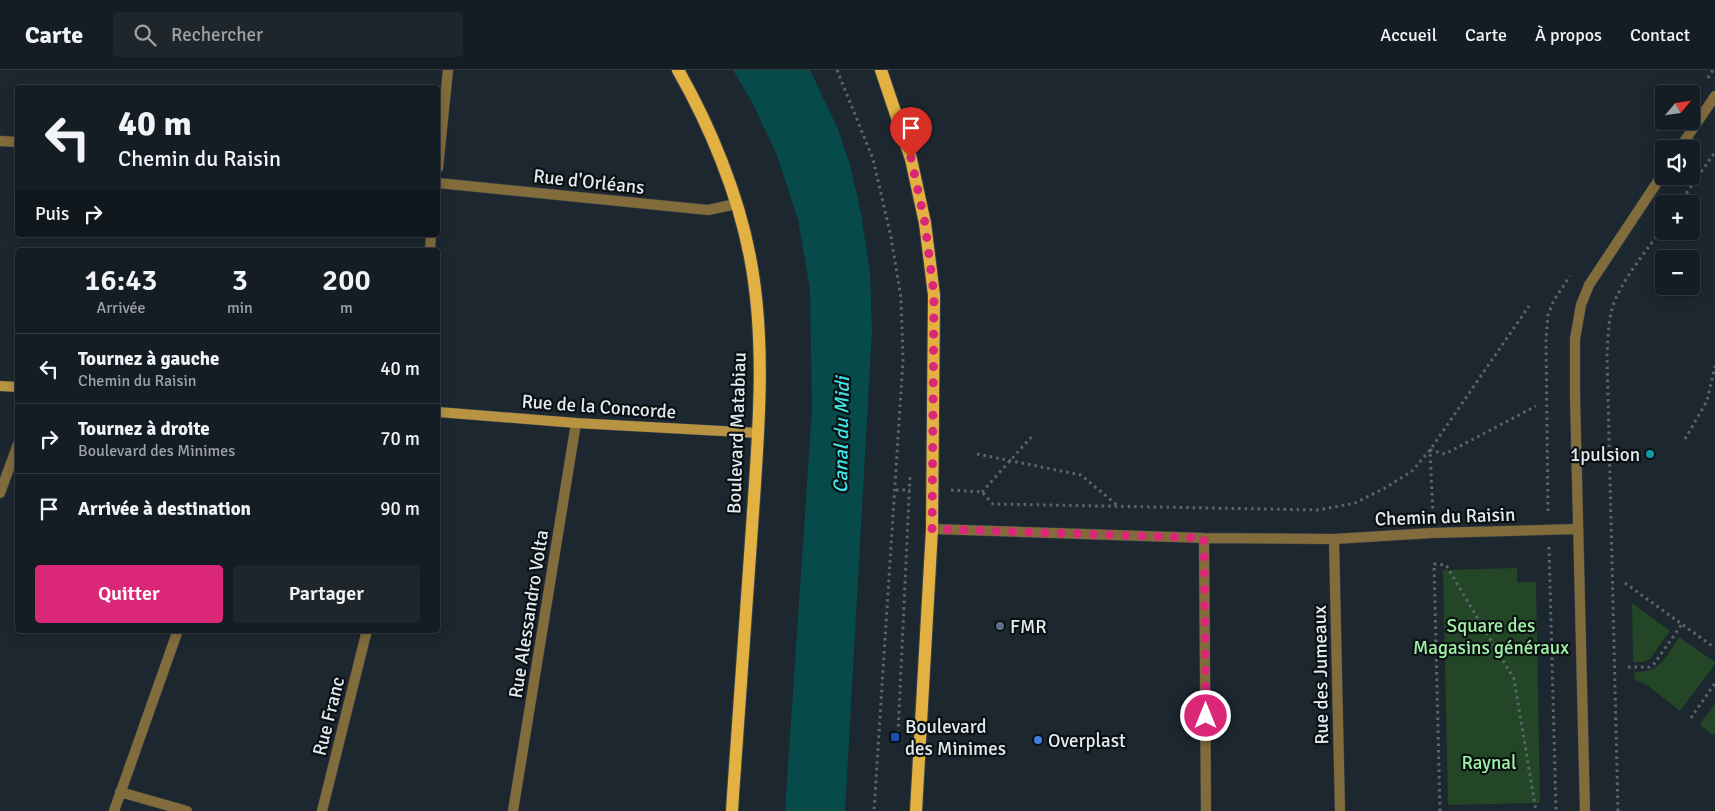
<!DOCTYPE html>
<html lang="fr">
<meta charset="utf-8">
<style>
body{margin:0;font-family:Signika,sans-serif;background:#1e262c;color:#f1f3f6;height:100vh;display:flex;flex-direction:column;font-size:19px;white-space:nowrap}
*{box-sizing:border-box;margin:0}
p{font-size:16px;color:#9da2a6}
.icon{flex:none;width:28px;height:28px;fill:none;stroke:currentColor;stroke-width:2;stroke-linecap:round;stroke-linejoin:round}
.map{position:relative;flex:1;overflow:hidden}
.details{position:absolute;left:15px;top:178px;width:425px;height:385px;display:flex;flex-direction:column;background:#151d24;border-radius:5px;box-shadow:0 2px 12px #0003,0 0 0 1px #343b41}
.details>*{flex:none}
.hud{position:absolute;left:15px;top:15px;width:425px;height:152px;border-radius:5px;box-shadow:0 2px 12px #0003,0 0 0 1px #343b41;background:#151d24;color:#f1f3f6;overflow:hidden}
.needle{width:32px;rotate:61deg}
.fabs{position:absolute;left:1655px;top:15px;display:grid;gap:10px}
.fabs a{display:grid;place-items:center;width:45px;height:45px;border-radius:5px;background:#151d24;box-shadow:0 2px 12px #0003,0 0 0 1px #343b41;font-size:25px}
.pin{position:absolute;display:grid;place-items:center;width:42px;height:42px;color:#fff;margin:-51px -21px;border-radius:50% 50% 50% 0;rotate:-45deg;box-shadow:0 0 5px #0007}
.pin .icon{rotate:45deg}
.me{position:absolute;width:55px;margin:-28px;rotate:0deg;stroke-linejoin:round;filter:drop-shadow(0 0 4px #0008)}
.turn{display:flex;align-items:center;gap:18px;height:105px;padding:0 20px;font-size:22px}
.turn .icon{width:65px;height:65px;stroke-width:2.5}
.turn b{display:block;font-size:35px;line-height:42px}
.then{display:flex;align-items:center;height:48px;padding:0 20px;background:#0003;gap:10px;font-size:19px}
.eta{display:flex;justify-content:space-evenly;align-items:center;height:85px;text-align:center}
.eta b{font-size:30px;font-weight:600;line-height:35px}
.action{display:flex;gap:10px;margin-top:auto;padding:10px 20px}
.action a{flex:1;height:58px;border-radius:5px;background:#db2777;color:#fff;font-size:20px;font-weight:600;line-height:58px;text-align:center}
.action a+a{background:#1e262c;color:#f1f3f6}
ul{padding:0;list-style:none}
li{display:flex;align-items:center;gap:15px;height:70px;padding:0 20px;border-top:1px solid #343b41}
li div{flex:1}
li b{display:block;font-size:19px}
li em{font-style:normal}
header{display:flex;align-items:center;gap:30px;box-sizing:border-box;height:70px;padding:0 25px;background:#151d24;border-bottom:1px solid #343b41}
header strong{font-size:24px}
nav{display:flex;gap:28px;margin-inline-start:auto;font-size:18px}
.search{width:350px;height:45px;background:#1e262c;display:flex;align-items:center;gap:12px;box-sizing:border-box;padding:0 18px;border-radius:5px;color:#9da2a6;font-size:19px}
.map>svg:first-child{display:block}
.green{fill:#234627}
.water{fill:#064a4a}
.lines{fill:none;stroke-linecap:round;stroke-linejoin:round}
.street-casing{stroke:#38424b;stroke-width:11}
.secondary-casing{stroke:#38424b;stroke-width:11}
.primary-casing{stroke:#38424b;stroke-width:14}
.path{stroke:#5c666d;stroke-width:3;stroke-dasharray:2.5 4;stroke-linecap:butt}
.street{stroke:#836c3b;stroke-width:10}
.secondary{stroke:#b89341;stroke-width:10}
.primary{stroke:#e2b142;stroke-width:12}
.route{stroke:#db2777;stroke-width:9;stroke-dasharray:0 16.2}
.culture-dot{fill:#0f9aa8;stroke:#0b1013;stroke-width:2}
.service-dot{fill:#5c6f8a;stroke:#0b1013;stroke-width:2}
.transit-dot{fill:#1a4fb4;stroke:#0b1013;stroke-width:2}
.shop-dot{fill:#3f7fe0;stroke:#0b1013;stroke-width:2}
.labels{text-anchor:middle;stroke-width:4.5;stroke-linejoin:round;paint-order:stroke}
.street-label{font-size:19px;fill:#e3ebf0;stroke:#0b1013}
.poi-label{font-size:19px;fill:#e3ebf0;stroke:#0b1013;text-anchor:start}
.park-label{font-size:19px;fill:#9ff1a4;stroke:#0b1013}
.water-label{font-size:20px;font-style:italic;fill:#3fe6e7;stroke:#0b1013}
</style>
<header>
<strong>Carte</strong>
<div class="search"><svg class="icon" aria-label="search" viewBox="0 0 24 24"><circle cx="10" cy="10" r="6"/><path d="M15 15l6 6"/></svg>Rechercher</div>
<nav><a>Accueil</a><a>Carte</a><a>À propos</a><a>Contact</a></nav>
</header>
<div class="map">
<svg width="1715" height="741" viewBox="0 0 1715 741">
<rect width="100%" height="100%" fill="#1c2730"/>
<!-- green -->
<path class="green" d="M1517,498V512H1536L1540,733L1448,735L1443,500Z
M1632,533L1670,561L1650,589L1644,592H1633Z
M1679,567L1715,592V594L1680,641L1647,615L1634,609L1635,602C1662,602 1665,588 1679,567Z
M1715,633V662L1713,665L1700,655Z"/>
<!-- water -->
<path class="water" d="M733,0H810L838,59L850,95L861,143L870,204L872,260L845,741H785L812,339L810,219L798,150L777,85L753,34Z"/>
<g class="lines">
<!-- street casing -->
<g class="street-casing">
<path id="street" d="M0,71L18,72
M1679,79L1715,26
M438,98L448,0
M438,113L708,140L736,134
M430,180L431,165
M0,423L18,374
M932,459L1204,468L1334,469L1432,463L1577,459
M1204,468L1206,741
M1334,469L1340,741
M120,722L187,741
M114,741L178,560
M322,741L367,560
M513,741L576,353
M1585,741L1575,326V269L1581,235L1589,215L1664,102"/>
</g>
<!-- secondary casing -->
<g class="secondary-casing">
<path id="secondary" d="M0,316L18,317
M438,342L576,353L758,363"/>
</g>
<!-- primary casing -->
<g class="primary-casing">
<path id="primary" d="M678,0C710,56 738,124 750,187C767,275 758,368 752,457C745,551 738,646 732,741
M881,0L911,89L925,153L934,225L932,459L916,741"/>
</g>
<!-- path -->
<path class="path" d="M837,0L873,89L891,167L901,228L903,290L874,741
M1708,8L1713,0
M1679,134L1715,82
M1685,369L1707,331L1715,296
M977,384L1081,405L1118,436
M896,420H910
M951,420L982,422L993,434L1319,440L1355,433L1385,418L1412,401L1430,380L1529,236
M982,422L1034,364
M1548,441L1546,269L1548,245L1554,230L1570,206
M1433,445L1430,380L1445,384L1536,336
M1549,477L1556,741
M1625,513L1715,578
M1628,597H1649L1654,594L1682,554
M1691,648L1715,613
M898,663L910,407
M1440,741L1434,494L1446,495L1514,609L1536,741
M1618,741L1607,285C1608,270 1608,254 1612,239C1619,213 1648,179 1664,156"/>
<!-- street -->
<use href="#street" class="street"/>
<!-- secondary -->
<use href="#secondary" class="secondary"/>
<!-- primary -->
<use href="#primary" class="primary"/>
</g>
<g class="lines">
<!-- route -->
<path class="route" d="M911,88L925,153L934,225L932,459L1204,468L1206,646"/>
</g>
<!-- markers -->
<circle class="culture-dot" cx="1650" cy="384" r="5"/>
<circle class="service-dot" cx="1000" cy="556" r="5"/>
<rect class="transit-dot" x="890" y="662" width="10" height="10" rx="2.5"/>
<circle class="shop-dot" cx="1038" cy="670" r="5"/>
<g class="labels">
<!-- street labels -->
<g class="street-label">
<text transform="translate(589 111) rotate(6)" y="7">Rue d'Orléans</text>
<text transform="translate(599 336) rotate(4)" y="7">Rue de la Concorde</text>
<text transform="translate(736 363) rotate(-88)" y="7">Boulevard Matabiau</text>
<text transform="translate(1445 446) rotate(-2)" y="7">Chemin du Raisin</text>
<text transform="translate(528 544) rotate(-81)" y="7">Rue Alessandro Volta</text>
<text transform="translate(1320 605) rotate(-91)" y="7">Rue des Jumeaux</text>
<text transform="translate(328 646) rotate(-76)" y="7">Rue Franc</text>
</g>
<!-- poi labels -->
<g class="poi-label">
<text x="1640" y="391" text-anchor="end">1pulsion</text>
<text x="1010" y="563">FMR</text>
<text x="905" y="663">Boulevard<tspan x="905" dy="22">des Minimes</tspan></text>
<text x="1048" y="677">Overplast</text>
</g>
<!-- park labels -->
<g class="park-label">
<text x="1491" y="562">Square des<tspan x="1491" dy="22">Magasins généraux</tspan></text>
<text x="1489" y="699">Raynal</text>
</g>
<!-- water labels -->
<g class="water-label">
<text transform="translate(841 365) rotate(-89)" y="7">Canal du Midi</text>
</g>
</g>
</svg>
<div class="fabs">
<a><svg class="needle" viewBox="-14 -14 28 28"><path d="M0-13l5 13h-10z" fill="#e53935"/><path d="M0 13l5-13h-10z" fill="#9da2a6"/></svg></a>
<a><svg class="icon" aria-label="sound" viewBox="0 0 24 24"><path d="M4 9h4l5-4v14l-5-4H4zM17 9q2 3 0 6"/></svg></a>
<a>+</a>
<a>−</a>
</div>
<div class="pin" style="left:911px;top:88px;background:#d93025"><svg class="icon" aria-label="arrive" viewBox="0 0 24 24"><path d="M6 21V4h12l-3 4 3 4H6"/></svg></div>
<svg class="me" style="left:1206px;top:646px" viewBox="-20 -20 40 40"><circle r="17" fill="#db2777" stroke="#fff" stroke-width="3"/><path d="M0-11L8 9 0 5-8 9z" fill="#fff"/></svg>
<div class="hud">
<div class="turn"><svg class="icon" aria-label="left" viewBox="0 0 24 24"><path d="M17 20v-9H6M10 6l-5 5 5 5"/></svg><div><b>40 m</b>Chemin du Raisin</div></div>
<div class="then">Puis<svg class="icon" aria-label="right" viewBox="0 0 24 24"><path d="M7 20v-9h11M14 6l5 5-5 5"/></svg></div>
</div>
<section class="details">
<div class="eta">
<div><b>16:43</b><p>Arrivée</p></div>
<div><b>3</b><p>min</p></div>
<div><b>200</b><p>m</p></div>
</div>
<ul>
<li><svg class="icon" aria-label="left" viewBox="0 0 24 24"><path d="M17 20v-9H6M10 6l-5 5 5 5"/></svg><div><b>Tournez à gauche</b><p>Chemin du Raisin</p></div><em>40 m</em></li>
<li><svg class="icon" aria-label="right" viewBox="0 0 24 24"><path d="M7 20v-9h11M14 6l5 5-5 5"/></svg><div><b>Tournez à droite</b><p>Boulevard des Minimes</p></div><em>70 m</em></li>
<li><svg class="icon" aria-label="arrive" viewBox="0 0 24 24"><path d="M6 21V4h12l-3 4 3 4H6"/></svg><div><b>Arrivée à destination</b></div><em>90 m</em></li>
</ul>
<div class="action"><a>Quitter</a><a>Partager</a></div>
</section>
</div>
